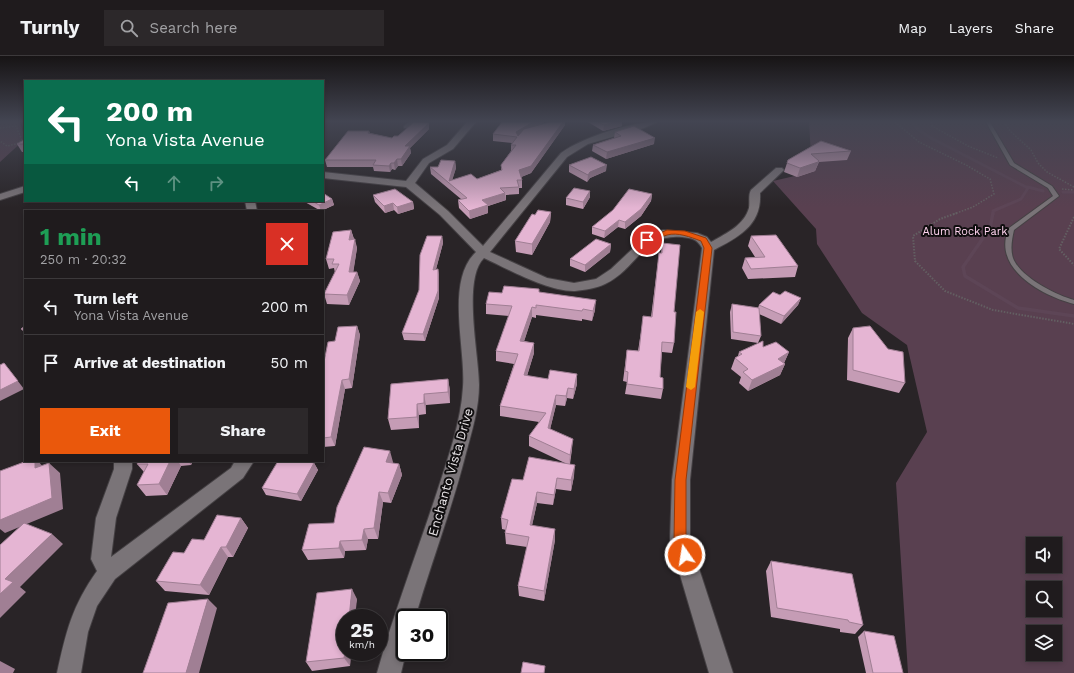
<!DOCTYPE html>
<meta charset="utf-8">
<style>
body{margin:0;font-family:"Work Sans",sans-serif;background:#2c282a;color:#f1f3f6;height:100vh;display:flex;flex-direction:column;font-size:15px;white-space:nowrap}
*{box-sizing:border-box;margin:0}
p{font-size:13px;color:#a1a1a4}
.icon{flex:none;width:22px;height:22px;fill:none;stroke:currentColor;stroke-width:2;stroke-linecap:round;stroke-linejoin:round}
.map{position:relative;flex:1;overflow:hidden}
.details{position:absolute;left:24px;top:154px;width:300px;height:252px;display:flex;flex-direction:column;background:#1f1b1d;border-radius:0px;box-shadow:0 2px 6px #0003,0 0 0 1px #3c393b}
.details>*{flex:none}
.top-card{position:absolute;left:24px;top:24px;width:300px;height:122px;border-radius:0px;box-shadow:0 2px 6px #0003,0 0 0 1px #3c393b;background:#0b6e4f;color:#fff;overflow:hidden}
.fabs{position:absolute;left:1026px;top:481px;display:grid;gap:8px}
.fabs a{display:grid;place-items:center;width:36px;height:36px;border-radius:0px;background:#1f1b1d;box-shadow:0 2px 6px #0003,0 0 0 1px #3c393b;font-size:20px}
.speed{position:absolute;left:336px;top:553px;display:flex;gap:8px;font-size:20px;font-weight:700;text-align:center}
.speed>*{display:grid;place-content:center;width:52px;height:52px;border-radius:50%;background:#1f1b1d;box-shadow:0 2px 6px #0003,0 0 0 1px #3c393b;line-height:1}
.speed small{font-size:10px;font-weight:400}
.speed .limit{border:2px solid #111;border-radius:6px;background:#fff;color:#111}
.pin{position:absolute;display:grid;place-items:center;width:34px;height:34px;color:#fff;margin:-17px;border:2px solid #fff;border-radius:50%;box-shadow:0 1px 4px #0007}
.me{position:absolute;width:44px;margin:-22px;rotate:347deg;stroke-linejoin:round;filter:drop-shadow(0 0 3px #0008)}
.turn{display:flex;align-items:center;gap:14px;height:84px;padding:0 16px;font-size:18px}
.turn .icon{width:52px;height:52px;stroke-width:2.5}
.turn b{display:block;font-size:28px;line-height:34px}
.lanes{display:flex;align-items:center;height:38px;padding:0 16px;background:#0003;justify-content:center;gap:20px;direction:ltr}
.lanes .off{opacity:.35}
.round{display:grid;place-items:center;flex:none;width:42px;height:42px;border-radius:0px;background:#2c282a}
.headline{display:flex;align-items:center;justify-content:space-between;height:68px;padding:0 16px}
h1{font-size:24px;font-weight:700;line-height:30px;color:#1e9e55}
.cta{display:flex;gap:8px;margin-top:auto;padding:8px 16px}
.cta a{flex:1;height:46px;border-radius:0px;background:#ea580c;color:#fff;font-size:16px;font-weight:700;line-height:46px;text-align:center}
.cta a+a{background:#2c282a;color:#f1f3f6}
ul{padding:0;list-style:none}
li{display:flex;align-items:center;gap:12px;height:56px;padding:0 16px;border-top:1px solid #3c393b}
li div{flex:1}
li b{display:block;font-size:15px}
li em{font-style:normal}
header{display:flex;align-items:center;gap:24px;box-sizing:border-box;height:56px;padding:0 20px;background:#1f1b1d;border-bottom:1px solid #3c393b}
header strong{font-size:19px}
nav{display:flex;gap:22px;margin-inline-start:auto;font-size:14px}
.search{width:280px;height:36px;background:#2c282a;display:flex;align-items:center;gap:10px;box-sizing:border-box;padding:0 14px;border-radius:0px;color:#a1a1a4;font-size:15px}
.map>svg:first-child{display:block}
.green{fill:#594050;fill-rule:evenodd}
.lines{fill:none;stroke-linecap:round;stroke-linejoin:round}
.stream-far1{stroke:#5d4556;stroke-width:3}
.stream{stroke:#5d4556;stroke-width:3.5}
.lane-casing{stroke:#454144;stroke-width:2}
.street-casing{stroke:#454144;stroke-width:2}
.path-far1{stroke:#635f62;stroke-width:1.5;stroke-dasharray:1.5 1.5;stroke-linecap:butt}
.path{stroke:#635f62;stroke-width:2;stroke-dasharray:1.5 1.5;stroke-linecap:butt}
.lane{fill:#7a7478;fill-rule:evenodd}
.street{fill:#7a7478;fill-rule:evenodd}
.wall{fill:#c59cb5}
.shaded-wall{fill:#a07f94}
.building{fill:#e5b5d3;stroke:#a07f94}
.route{fill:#ea580c;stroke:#983908}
.slow{fill:#f59e0b}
.labels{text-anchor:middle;stroke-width:4;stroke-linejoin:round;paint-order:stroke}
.far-park-label{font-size:11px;fill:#ffd4ef;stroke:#100e0f}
.street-label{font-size:13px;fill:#e9e5e8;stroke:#100e0f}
</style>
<header>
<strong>Turnly</strong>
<div class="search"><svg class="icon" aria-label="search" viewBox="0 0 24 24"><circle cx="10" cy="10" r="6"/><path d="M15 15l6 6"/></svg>Search here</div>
<nav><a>Map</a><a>Layers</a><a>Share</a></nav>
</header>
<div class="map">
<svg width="1074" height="617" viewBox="0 0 1074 617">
<rect width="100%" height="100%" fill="#292427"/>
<!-- green -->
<path class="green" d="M0,66H20L25,83L0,106Z
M809,66H1074V617H908L896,427L927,376L907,289L862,257L817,188L816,173L773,125L812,116ZM1033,488H1055V510H1033ZM1033,532H1055V554H1033ZM1033,576H1055V598H1033Z"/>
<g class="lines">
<!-- stream-far1 -->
<path class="stream-far1" d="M913,66L916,72L931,82L1028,132L1021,143L993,155V158
M1028,131L1043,135
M1063,136H1074"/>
<!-- stream -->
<path class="stream" d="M993,157L990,172L963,211L965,220L1018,252L1074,260"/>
<!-- lane casing -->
<g class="lane-casing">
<path id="lane" d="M409,66H414L408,72H404V70Z
M986,66H990L1014,107L1052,130L1059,140L1014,174C1012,183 1010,193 1013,202C1020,221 1056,239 1074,244V248C1042,240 991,212 1009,172L1053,140L1048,132L1010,109Z"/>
</g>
<!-- street casing -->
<g class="street-casing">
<path id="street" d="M467,66H476L453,93L429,107L415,127L448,155L483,190L561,97C583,81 631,66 657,66L644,72L588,88L567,101L490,196L547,222L574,227L596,223L611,213L643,183L663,174L697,177L707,181L711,186L713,185C727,177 744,169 749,152C750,146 748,139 751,134L776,112H782L784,114L760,137C762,169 739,181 714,194L690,424V485L733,617H709L670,485L672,424L702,192C697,183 692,182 682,181C643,177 636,214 605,228C597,232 584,234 575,235C548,236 508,213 484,202C462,223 479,299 479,329C479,352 472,375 466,397C452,453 431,507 415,562H405L406,596L401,617H377C394,556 417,497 437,436C448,402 461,366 463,331C466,293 445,225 476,196L440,159L406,131L323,122V116L406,125L423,103L447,89Z
M25,130V136L0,144V138Z
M245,145H255L257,155H247Z
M114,405H132V413L116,462L111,501L231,412L235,405H254L243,422L115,523L97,550L88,576L81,617H57C66,576 72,550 97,515L91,503L96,462L114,413Z"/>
</g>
<!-- path-far1 -->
<path class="path-far1" d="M895,66L919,86L966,109L990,123L994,138L973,151L954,158
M932,66V70L968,90L998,102
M1004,66L1010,75L1031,94L1038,107L1047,116L1074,131
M0,72L16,70L22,84L16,88L7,90L0,85
M1062,133L1074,134"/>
<!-- path -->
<path class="path" d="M957,157L940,163L913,180L915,205L945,235L993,254L1074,268
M1074,161L1059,193L1074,209"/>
<!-- lane -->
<use href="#lane" class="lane"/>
<!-- street -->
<use href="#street" class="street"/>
</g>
<!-- wall -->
<path class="wall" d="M502,66H544L540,69H565L531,117L521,121L522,124V132H519V138L506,139V144L488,150V157L470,163L459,152L458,144L461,143L431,118L430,111H438L455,105L456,112L452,124L477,123L501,114V109L511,95V89L512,87L493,85V78Z
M588,66H622V70L603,75Z
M429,73L410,92L411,97L402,110H398L395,114L392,113L390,116L374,115L373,111H327L325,104L369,75L370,77L392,82L398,80Z
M615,76L654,88L606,103L592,95L593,89L614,82Z
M25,83V96H22L17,88Z
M821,85L851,95L847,104L819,106L815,115L797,121L784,116L788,104Z
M569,109L606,115L590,122L587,126L569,116Z
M652,138L651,145L641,160L625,173L618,171L604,182L592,178V171Z
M373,139L413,146L414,153L398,158L394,154L385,157L375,146Z
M590,141L583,153L566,149V142Z
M332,143L334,149L321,155L303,145H323Z
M551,156L550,166L532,199L516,196L515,185Z
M351,174L357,192L353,216H357L360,225L349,249L327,248L324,238L335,217L334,212L329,213L326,203Z
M442,180L443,187L436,213H438L439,220V242L425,285L404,284L402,277Z
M751,180L798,210L795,221L748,223L742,212L745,202L755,201L748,190Z
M662,187L674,256V287L672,297L662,296L660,321L663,333L661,343L625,338L627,326L623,325L627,294L638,295L642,270L651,261L658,206L659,197H661Z
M611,188L610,196L585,216L570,210V203Z
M539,236L595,254L592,265L582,263V265L536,259V262L532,261L524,285L534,287V297L527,320L548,323L577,318V328L573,343L567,342L565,350L556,349L550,373L572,393L570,408L574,420L571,435L556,433L553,449L537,447L532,469L555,484L544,545L519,540L518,530L527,491L506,488L505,477L506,474L502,473L501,462L523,424L567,408L529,390V380L539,366L500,360V350L514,308L496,305V295L509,260L486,258V248L502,237Z
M780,239L801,242L798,249L781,268L759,258L761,280L758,287L731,283L730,256L732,248L758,252L759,249Z
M25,270V277L21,273Z
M357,270L360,279L352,332L345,333L335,390L323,391V311L335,285Z
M853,272L905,327L899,337L847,324L848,282Z
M763,291L789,296L784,307L785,308L780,319L748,335L739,327L741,321L731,313L735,302L738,300L739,296Z
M448,323L450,335V347L426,349V358L419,359V372L391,374L388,363L391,328Z
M139,405H193L191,409L181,410L167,439L146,440L137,429L144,416L137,408Z
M393,406V407L399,408L402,419L391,447L383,446L378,483H368L366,494L345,495L344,502L308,504L302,494L334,467Z
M314,407L318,414L301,445L266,439L262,432Z
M241,462L248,472L233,501H228L209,539L165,535L156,525L184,497L204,484Z
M771,505L863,569L855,578L840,576V573L771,561L766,515Z
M357,543L345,596H351L350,610L312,615L306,606Z
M864,575L903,617H866L858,581Z"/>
<!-- shaded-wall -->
<path class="shaded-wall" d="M533,66H544L517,83L516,76Z
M563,66H565V69L531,117L519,122V114Z
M615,66H622V70L603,75L604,69Z
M429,67V73L410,92L411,97L402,110L401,103L405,90Z
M655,82L654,88L606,103L607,96Z
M397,103L398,110L395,114L394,107Z
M455,105L456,112L451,128L449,125Z
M819,105L815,115L797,121L800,112Z
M391,107L392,113L390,116L389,110Z
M607,109L606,115L590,122L587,126L588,119L590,116Z
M590,135V141L583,153V146Z
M505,137L506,144L488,150V157L470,163L469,155L482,144Z
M652,138L651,145L641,160L625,173V166Z
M332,143L334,149L321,155L319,149Z
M413,146L414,153L398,158L397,151Z
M393,147L394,154L385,157L384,150Z
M551,156L550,166L532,199V188Z
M619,164L618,171L604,182L605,175Z
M351,174L354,183L349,184Z
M442,180L443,187L434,221L433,214Z
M355,183L357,192L352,225L349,216Z
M611,188L610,196L585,216V209Z
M438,213L439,220V242L425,285L423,278Z
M357,216L360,225L349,249L347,239Z
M801,242L798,249L781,268L784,260Z
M596,244L595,254L592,265L593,255Z
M532,251V261L521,295L520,285Z
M357,270L360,279L352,332L349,323Z
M534,287V297L524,329V319Z
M789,296L784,307L776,312L785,308L780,319L748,335L752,324L778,303Z
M4,307L24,333L0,345V334Z
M577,318V328L573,343L574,333Z
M448,323L450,335V347L448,336Z
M342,324L345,333L335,390L331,381Z
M568,332L567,342L565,350L566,340Z
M424,338L426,349V358L424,347Z
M556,339V349L548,382V372Z
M417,348L419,359V372L417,361Z
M573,383L572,393L569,409L570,399Z
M390,395L393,406L389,417L386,406Z
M35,405H38L45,413L35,412Z
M170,405H178L181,410L167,439L159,428Z
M188,405H193L191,409Z
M49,407L60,417L63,453L5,477L0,473V464Z
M314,407L318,414L301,445L297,438Z
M399,408L402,419L391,447L388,437Z
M575,409L574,420L571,435V424Z
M557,422L556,433L553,449L554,439Z
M379,436L383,446L378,483L374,472Z
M537,436V447L530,479V469Z
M241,462L248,472L233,501L226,491Z
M364,473L368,483L366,494L362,484Z
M555,473V484L544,545V535Z
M52,478L63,488L20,531L26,536L0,562V538L5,523Z
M340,485L345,495L344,502L339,492Z
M221,491L228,501L209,539L200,529Z
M352,533L357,543L355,562H349Z
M208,543L217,552L199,617H186Z
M345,596H351L350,610L344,602Z
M0,605L15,613L13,617H0Z"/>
<!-- building -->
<path class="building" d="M414,66L429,67L405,90H410L401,103H397L394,107H391L389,110L373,109L376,104H325L348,75H369L368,77L392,82L394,80H398Z
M502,66H533L516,76L518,80L524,73L550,66H563L531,110L519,114L522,124H517L519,131L500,132L505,137L482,144L488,149L469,155L458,144L467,142L430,111H438L441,104L455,105L449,125L471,118L477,123L502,114L501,109L516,89H511L517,81L493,78Z
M598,66H615L604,69Z
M634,70L655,82L607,96L593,89L621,80L615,76Z
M25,83V88H17Z
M821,85L851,95L811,98L819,105L818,106L800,112L787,107L788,104Z
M591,101L607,109L590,116L588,119L569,109Z
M574,132L590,135L583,146L566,142Z
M395,133L413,146L397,151L393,147L384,150L373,139Z
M629,133L652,138L641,153L625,166L619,164L605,175L592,171L613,154Z
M323,137L332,143L319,149L312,145H323Z
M538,154L551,156L532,188L515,185L532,158L535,159Z
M351,174L349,184L355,183L349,216H357L347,239L324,238L339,208H332L334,203H326L333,176Z
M776,179L798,210L751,213L745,202L765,201L751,180Z
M427,180H442L433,214L438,213V235L423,278L402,277L419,234L420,199Z
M596,183L611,188L585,209L570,203Z
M662,187L680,189L674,256H676L674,287L662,286L660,321L663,322V333L627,328L628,316L625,315L627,294L639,295L643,260L652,261L659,197H662Z
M504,230L539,233V236L596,244L593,255L583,253L582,255L536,249V252L532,251L520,285L534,287L524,319L548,323L550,314L577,318L574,333L568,332L566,340L556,339L548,372L573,383L570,399L529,380L546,357L500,350L518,298L496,295L512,250L486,248L489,236L502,237Z
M785,235L801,242L784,260L759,249L773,236L780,239Z
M732,248L759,252L761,280L733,276Z
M25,270V273H21Z
M357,270L349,323L342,324L331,381L323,382V311L328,286L335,285L338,271Z
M870,270L888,293L903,296L905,327L853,314V272Z
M763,285V291L776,286L789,296L778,303L785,308L752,324L743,316L748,313L735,302L742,298L739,296Z
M4,307L18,325L0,334V309Z
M448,323V336L424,338V347L417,348V361L388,363L391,328Z
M364,391L390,395L386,406L399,408L388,437L379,436L374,472L364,473L362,484L340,485L339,492L302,494L309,468L334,467L337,451Z
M529,401L575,409L571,424L557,422L554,439L537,436L530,469L555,473L544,535L518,530L529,481L505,477L508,464L501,462L512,423L523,424Z
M27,405H35V412L49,407L52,442L0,464V415Z
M139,405H170L159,428L137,429L148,408H137Z
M278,405H303L314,407L297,438L262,432Z
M217,459L241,462L226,491H221L200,529L156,525L173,496L184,497L192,483L204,484Z
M24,467L52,478L5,523L13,526L0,538V489Z
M771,505L852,518L863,569L849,566L848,564L777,552Z
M352,533L349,562H345V596L344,602L306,606L317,537Z
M208,543L186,617H143L168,547Z
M864,575L894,580L903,617H873Z
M523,606L545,610L544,617H521Z"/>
<!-- sky -->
<linearGradient id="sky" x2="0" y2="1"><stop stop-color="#171415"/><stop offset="0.43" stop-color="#434552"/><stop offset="1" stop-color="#434552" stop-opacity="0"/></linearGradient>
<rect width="1074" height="152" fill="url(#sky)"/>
<!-- route -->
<path class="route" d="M667,174L685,175L706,182L712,192L686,424V485L691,499L689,503L685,505L680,503L674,485L675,424L704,192L701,185C690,181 678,176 667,179C660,181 650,189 644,184Z"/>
<!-- slow -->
<path class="slow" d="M700,253L704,256L695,331L691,334L686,331L696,256Z"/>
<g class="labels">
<!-- far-park labels -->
<g class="far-park-label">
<text x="965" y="179">Alum Rock Park</text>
</g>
<!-- street labels -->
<g class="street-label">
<text transform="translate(450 416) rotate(-74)" y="5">Enchanto Vista Drive</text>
</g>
</g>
</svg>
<div class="fabs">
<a><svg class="icon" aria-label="sound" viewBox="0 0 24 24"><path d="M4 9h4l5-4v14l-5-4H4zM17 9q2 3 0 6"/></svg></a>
<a><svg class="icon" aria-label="search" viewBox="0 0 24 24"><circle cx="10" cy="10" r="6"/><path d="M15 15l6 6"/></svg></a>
<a><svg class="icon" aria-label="layers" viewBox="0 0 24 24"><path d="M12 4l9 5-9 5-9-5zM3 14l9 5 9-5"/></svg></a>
</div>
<div class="speed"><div>25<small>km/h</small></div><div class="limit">30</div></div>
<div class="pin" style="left:647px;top:184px;background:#d93025"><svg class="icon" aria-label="arrive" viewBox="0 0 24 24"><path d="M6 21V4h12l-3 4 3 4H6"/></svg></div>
<svg class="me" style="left:685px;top:499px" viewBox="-20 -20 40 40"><circle r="17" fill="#ea580c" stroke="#fff" stroke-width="3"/><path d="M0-11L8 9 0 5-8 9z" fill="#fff"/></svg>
<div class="top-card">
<div class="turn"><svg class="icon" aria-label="left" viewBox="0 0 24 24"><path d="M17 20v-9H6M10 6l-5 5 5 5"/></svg><div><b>200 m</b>Yona Vista Avenue</div></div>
<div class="lanes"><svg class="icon" aria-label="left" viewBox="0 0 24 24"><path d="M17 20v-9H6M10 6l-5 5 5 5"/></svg><svg class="icon off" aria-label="ahead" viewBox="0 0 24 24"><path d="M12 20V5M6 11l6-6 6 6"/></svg><svg class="icon off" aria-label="right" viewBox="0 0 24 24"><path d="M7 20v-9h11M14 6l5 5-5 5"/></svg></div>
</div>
<section class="details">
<div class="headline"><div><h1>1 min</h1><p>250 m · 20:32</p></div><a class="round" style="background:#d93025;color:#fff"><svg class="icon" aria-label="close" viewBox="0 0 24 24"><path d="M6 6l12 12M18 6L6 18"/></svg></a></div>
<ul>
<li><svg class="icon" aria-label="left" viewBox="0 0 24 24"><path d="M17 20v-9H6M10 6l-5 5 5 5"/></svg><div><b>Turn left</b><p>Yona Vista Avenue</p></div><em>200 m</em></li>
<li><svg class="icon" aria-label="arrive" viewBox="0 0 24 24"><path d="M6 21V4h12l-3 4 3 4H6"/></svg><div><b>Arrive at destination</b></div><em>50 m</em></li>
</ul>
<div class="cta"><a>Exit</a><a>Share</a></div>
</section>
</div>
